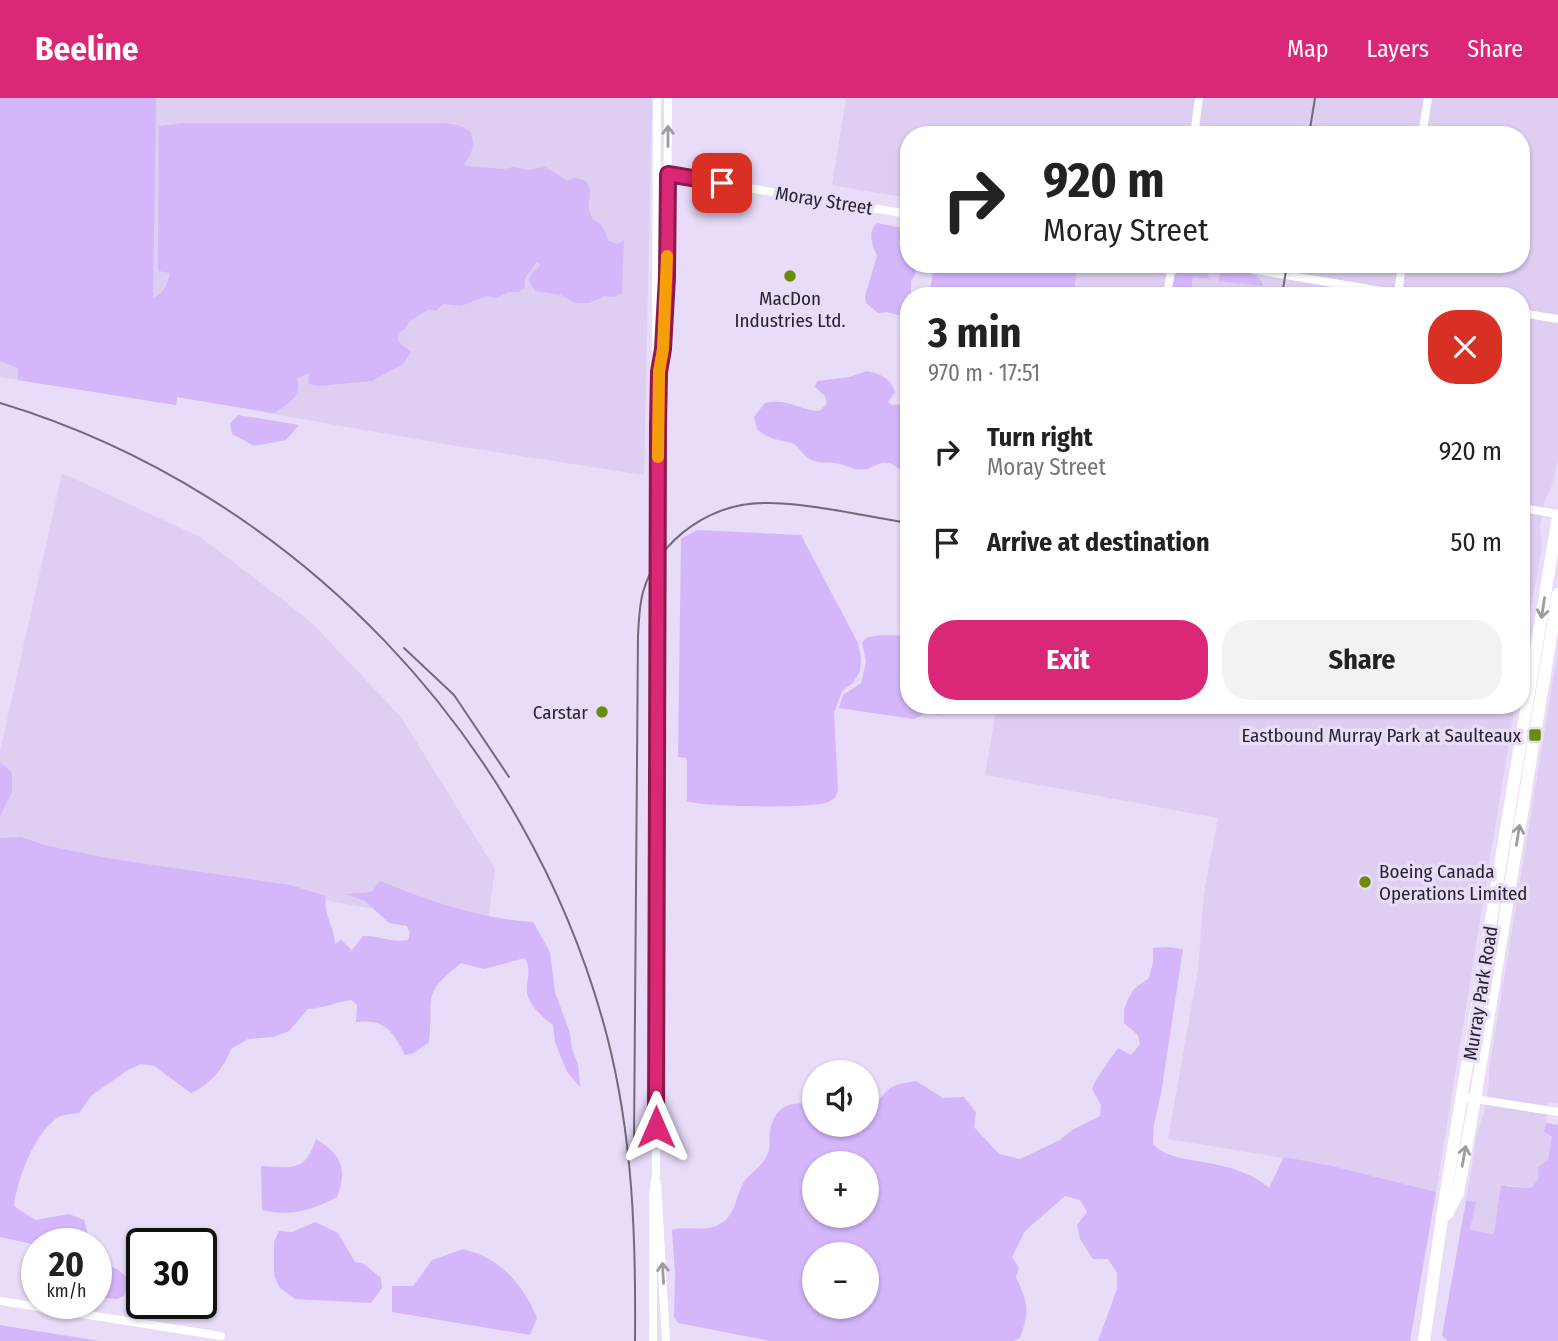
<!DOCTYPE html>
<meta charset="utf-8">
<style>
body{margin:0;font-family:"Fira Sans Condensed",sans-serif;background:#f2f2f2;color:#222;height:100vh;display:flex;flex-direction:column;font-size:26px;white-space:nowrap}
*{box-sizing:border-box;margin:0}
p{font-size:23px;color:#767676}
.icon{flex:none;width:38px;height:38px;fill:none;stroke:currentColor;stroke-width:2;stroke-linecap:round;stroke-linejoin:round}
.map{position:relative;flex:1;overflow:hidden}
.drawer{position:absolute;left:900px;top:189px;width:630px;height:427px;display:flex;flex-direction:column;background:#fff;border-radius:28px;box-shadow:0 2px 5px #0004}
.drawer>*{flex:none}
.top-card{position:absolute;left:900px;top:28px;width:630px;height:147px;border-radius:28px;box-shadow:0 2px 5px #0004;background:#fff;color:#222;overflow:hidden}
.fabs{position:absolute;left:802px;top:962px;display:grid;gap:14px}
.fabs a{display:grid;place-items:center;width:77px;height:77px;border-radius:50%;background:#fff;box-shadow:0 2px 5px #0004;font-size:35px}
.speed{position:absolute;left:21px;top:1130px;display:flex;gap:14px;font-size:35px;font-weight:700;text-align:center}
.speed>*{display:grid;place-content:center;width:91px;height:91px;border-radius:50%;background:#fff;box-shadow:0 2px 5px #0004;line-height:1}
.speed small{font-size:18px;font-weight:400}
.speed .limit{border:4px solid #111;border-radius:10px;background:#fff;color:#111}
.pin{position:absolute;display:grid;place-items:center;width:60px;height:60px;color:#fff;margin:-30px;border-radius:14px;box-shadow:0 4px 10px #0006}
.me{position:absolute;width:77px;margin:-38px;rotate:0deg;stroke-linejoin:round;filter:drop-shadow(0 0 5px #0008)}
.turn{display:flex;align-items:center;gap:24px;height:147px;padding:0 28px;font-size:32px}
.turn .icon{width:91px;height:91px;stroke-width:2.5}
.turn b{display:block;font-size:49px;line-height:60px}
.round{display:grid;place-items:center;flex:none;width:74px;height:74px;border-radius:28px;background:#f2f2f2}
.overview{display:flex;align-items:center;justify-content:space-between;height:119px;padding:0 28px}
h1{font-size:42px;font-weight:700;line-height:52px}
.button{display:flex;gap:14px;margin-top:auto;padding:14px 28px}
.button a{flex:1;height:80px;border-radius:28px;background:#db2777;color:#fff;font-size:28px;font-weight:700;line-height:80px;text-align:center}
.button a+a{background:#f2f2f2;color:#222}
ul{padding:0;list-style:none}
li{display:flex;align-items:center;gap:21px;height:91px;padding:0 28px}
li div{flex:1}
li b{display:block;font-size:26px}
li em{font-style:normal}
header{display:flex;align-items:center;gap:42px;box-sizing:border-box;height:98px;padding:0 35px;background:#db2777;color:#fff}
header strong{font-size:33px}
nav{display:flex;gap:38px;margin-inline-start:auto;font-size:24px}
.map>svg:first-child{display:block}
.built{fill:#ddcef2}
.green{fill:#d4b6fb;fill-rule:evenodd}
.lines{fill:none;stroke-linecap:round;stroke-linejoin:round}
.street{stroke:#fff;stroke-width:8}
.secondary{stroke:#fff;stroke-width:12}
.rail{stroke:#716a7b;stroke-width:2}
.oneway{stroke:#9e9ca1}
.route-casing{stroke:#8e194d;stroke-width:18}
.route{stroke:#db2777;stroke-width:12}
.slow{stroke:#f59e0b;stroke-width:12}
.poi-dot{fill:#6c8b0a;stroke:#e8dcf9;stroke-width:2.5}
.labels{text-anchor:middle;stroke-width:7;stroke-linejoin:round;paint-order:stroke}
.street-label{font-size:19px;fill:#28242f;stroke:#e8dcf9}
.poi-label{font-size:19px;fill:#28242f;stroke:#e8dcf9;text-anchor:end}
</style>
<header>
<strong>Beeline</strong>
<nav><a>Map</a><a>Layers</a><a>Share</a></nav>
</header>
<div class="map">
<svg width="1558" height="1243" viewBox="0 0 1558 1243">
<rect width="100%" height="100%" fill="#e8dcf9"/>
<!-- built -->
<path class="built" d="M0,0H652L644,377L456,348L177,299L176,307L0,279Z
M846,0H1558V361L1553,385L1544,405L1540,429L1542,448L1528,525L1521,523V198H1068L1073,166H1521V37H908V100L832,87Z
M62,375L202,440L311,524L401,619L495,771L487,830L0,747V654Z
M1558,553V1005L1549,1004L1544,1034L1552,1039L1548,1062L1539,1080L1531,1090L1507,1087L1494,1136L1470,1133L1475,1105L1466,1103L1478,1031L1483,1018L1489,987V972Z
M997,607H1515L1436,1094L1330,1068L1168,1041L1198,872L1204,795L1218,720L985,677Z"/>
<!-- green -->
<path class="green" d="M0,0H156L153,200C164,196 168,185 170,175L158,173L159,28L185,25H413C431,27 457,21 471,35C475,47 472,56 464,66L466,68L503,71L514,69L528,72L545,69L568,83L574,80C600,82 585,100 590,116C593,123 597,123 602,128C605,132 606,139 609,143L618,146L624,142L622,195L614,199L605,198L589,205H575L561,197L535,193L529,182L531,176L541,167L537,164L525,180V190L518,194H508L497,200L487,198L461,208L443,206L436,213L430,211C421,216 408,221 405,231L400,234L398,243L411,254L403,266L372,283L317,288L309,286L308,280L310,275L297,280C302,300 288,305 274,315L177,299L176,307L18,282V270L0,263Z
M877,125L908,131V166H916L915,177L911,183V198H908V217L906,219L887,214L878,215L866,205L865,198L877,158C872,147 867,134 877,125Z
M934,166H1078L1073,198H929Z
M1192,166L1206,169L1209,181L1193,179L1190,198H1171C1173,182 1174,170 1192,166Z
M1228,172C1241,174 1260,173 1263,188L1218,183L1220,176Z
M867,273C880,276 891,280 895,294L888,304L892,307L901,306L908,310V375L905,376C878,351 880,375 855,371C850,370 845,367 840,366C829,363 818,367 808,360C802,356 798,347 792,345C776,340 771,343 757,331L754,319L765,305C788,300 798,312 819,313L827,306L825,298L815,289L817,283L850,279Z
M238,317L299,327L286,342L254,348L232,336L230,326Z
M697,432L801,437L858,545L861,560L860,573L853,585L842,593L834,615L838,692C836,698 835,701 828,704C814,711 702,709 687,703V664L686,660L678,659L681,441Z
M882,537L908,538V607H957L950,614L939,617L927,615L914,621L839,610L843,597L861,585L866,564L862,544L868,539Z
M0,664L12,675V694L0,718Z
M21,739L45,747L106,760L290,787L326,798C323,818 334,826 335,846L341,842L352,852L363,838C380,837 389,845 408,842L410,835L407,828L389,825L365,803L346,796L371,794L380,783C429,803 480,821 533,824L550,854L555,894L570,935L572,951L578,966L580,989L567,974L555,944L553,927C543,920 529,907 527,895C526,882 532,872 525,860L484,871L461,865C420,898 434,897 429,944L414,955L405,957C392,933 386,921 356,924L357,907L351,902C336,904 324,910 308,911L289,933L273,939L248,941L231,951C224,970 210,987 191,995L154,968L141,966L128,972L92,997L79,1015C72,1016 63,1016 57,1020C34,1036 17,1082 14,1108L35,1122L69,1116L84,1122L91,1146L37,1147L0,1139V740Z
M1166,849L1183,851L1161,996L1154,1026L1153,1046C1166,1061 1195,1062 1214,1066C1233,1070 1255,1077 1269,1090L1284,1059L1332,1068L1436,1094L1410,1243H1098L1117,1191V1175L1108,1161H1093L1080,1141L1077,1127L1087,1114L1080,1102L1065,1098L1025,1133L1012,1159L1019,1170L1016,1179C1028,1205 1030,1212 1020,1240L1013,1243H770L678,1225L674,1219L675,1176L672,1132C688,1127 706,1135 720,1126C737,1116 735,1099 744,1084C752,1073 763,1069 768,1055C771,1048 769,1041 770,1033C775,1008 789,1002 814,1007V1027H866V1013C877,1008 879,1000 887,993C895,985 906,985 916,983L943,1000L964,999L976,1015L974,1029L999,1056L1020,1061L1060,1042L1072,1032L1100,1018L1101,1007L1092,991L1097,980L1118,950L1131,957L1140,946L1138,937L1124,925V912L1128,901L1134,891L1149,880L1153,864V850ZM814,1066H866V1118H814ZM814,1157H866V1209H814Z
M1546,1025L1558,1027V1243H1448L1442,1237L1466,1103L1476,1104L1470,1132L1494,1136L1501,1088L1531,1090L1539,1080L1538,1069L1548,1062L1552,1039L1544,1034Z
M316,1041C341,1056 348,1071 337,1099C312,1112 291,1119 262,1112L261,1068C293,1069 305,1075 316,1041Z
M315,1124L338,1135L355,1164L364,1166L381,1180L382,1190L371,1205L295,1201L279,1189L274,1177V1144L279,1133L292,1134Z
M463,1151C501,1161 522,1184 537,1220L530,1237L392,1214V1188H413L432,1162Z
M96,1156L99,1165L117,1171L130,1182L124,1198L117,1201L96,1199Z
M0,1227L99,1243H0Z"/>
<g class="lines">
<!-- street -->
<path class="street" d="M1194,37L1199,0
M1422,37L1428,0
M662,76L908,116
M1219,166L1412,198
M1398,196L1402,166
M1167,198L1172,166
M1521,215L1558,221
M661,264L667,179L668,0
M1521,410L1558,416
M1463,999L1558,1014
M657,1085L666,1243
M0,1203L221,1238
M653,1243V1096L656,1076L659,274L656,250L657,0"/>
<!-- secondary -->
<path class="secondary" d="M1447,1116L1458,1095L1475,1001L1558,496
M1424,1243L1446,1093L1558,419"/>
<!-- rail -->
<path class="rail" d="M1309,37L1315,0
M1282,198L1287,166
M0,305C295,394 529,640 607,938C633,1039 636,1140 635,1243
M404,550L454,597L509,679
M634,1043L638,537C639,523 639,508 643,494C659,439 714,403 770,405C816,406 863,418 908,425"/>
</g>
<!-- one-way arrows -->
<defs><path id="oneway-shaft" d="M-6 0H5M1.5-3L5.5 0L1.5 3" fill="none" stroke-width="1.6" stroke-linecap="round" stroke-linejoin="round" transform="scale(1.75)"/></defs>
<g class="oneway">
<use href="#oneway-shaft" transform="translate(668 38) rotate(-90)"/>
<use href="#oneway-shaft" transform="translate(1543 510) rotate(99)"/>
<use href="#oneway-shaft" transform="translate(1518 737) rotate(-81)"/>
<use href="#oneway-shaft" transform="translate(1464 1058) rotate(-80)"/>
<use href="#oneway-shaft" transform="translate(663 1175) rotate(-93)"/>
</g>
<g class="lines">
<!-- route casing -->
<g class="route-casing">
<path id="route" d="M656,1029L658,328L659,274L663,251L667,179L668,76L722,85"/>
</g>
<!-- route -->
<use href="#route" class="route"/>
<!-- slow -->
<path class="slow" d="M658,359L659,274L663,251L667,158"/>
</g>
<!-- markers -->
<g class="poi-dot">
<circle cx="790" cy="178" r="7"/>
<circle cx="602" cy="614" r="7"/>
<rect x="1528" y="630" width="14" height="14" rx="3.5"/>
<circle cx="1365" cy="784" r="7"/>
</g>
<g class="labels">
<!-- street labels -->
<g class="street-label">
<text transform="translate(824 102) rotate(9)" y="7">Moray Street</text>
<text transform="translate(1480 895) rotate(-81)" y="7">Murray Park Road</text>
</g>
<!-- poi labels -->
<g class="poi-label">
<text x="790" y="207" text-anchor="middle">MacDon<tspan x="790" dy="22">Industries Ltd.</tspan></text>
<text x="588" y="621">Carstar</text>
<text x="1521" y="644">Eastbound Murray Park at Saulteaux</text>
<text x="1379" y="780" text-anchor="start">Boeing Canada<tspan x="1379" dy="22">Operations Limited</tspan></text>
</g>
</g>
</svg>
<div class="fabs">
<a><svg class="icon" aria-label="sound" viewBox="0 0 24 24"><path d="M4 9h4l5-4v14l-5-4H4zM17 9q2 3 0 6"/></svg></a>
<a>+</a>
<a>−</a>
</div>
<div class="speed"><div>20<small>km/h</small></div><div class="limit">30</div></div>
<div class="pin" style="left:722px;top:85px;background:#d93025"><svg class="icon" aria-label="arrive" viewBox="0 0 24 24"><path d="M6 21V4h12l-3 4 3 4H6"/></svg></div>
<svg class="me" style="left:656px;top:1029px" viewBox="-20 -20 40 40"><path d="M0-17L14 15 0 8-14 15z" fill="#db2777" stroke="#fff" stroke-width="4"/></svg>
<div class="top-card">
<div class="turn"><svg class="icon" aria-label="right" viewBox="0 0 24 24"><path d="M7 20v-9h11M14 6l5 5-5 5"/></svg><div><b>920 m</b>Moray Street</div></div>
</div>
<section class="drawer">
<div class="overview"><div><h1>3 min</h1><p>970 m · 17:51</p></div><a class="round" style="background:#d93025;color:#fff"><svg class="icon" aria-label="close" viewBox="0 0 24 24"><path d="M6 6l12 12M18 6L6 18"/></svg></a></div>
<ul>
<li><svg class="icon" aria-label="right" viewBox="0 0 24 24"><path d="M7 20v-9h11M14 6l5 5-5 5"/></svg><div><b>Turn right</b><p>Moray Street</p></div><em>920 m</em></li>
<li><svg class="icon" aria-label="arrive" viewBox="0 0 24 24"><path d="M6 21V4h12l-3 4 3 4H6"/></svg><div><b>Arrive at destination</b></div><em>50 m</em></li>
</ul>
<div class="button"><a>Exit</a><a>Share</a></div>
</section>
</div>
